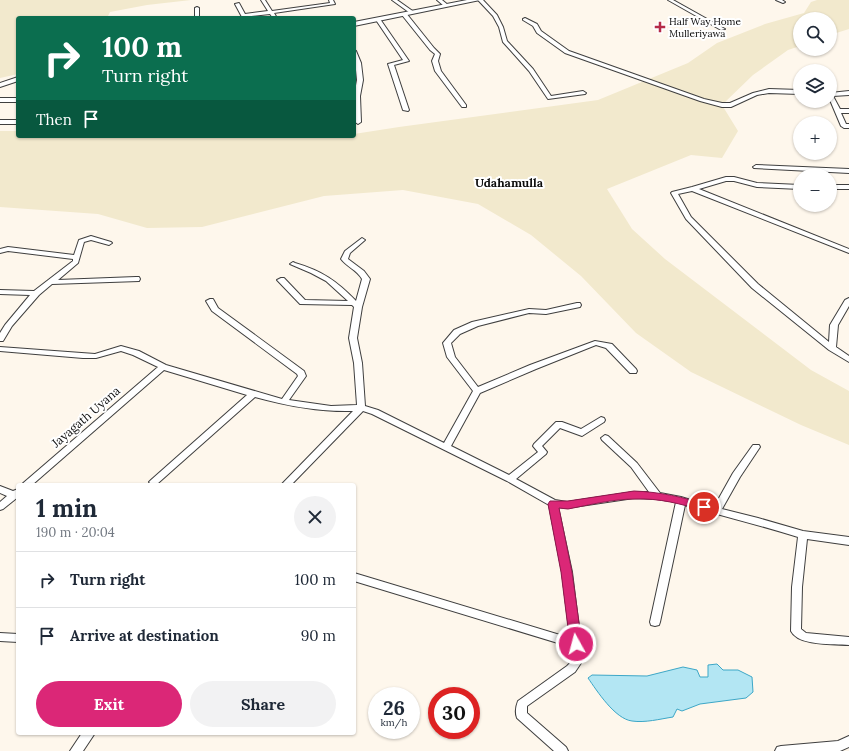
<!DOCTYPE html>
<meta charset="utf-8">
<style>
body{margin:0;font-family:Lora,serif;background:#f2f2f3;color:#1f2937;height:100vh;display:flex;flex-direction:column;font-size:15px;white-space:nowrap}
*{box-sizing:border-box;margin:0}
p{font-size:13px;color:#747a83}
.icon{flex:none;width:22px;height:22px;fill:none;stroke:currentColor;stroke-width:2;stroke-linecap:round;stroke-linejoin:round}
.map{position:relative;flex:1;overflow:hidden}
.side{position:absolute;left:16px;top:483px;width:340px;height:252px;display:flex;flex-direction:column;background:#fff;border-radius:4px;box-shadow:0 1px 3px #0004}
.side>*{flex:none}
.banner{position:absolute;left:16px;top:16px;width:340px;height:122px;border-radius:4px;box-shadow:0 1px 3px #0004;background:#0b6e4f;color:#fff;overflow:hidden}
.controls{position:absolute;left:793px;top:12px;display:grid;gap:8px}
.controls a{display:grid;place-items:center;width:44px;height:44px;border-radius:50%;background:#fff;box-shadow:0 1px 3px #0004;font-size:20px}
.speed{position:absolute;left:368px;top:687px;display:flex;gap:8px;font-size:20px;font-weight:700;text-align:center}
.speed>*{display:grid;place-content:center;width:52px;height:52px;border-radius:50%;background:#fff;box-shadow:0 1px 3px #0004;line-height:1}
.speed small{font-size:10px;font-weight:400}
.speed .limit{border:6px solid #d22;background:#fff;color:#111}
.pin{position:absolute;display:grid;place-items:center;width:34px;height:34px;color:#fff;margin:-17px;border:2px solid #fff;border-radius:50%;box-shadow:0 1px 4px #0007}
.me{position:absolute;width:44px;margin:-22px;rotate:353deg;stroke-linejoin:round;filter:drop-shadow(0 0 3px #0008)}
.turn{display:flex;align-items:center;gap:14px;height:84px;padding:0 20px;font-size:18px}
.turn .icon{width:52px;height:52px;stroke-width:2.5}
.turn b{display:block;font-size:28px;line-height:34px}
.then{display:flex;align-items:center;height:38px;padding:0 20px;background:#0003;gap:8px;font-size:15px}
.round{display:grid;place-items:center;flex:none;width:42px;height:42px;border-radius:21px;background:#f2f2f3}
.summary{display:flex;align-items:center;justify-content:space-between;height:68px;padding:0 20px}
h1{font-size:24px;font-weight:700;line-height:30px}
.action{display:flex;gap:8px;margin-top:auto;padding:8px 20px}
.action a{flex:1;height:46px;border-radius:24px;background:#db2777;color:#fff;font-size:16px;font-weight:700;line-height:46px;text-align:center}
.action a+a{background:#f2f2f3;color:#1f2937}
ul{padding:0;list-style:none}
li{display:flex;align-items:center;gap:12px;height:56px;padding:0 20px;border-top:1px solid #e0e1e3}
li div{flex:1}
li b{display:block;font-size:15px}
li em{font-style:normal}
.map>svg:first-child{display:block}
.farmland{fill:#f2e9cd}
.water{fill:#b3e6f3;stroke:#3da7c7}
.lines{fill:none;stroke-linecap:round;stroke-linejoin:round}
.minor-casing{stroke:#3f3f3f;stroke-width:2}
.tertiary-casing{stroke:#3f3f3f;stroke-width:2}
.minor{fill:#fff;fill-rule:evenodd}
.tertiary{fill:#fff;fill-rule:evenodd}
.route{fill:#db2777;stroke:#8e194d}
.poi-dot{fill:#b52b49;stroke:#fff;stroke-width:1.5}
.labels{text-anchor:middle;stroke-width:4;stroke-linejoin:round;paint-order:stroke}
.far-poi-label{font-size:10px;fill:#0c0c0c;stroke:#fff;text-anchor:start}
.far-quarter-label{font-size:12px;font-weight:bold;fill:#0c0c0c;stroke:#fff}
.street-label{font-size:12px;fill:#0c0c0c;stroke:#fff}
</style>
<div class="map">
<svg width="849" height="751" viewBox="0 0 849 751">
<rect width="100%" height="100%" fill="#fef7ec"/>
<!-- farmland -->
<path class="farmland" d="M0,0H191L147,5L110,12L107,18H18V74L0,78Z
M817,0H849V29L830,35V19H800V46L788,50L753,75L722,105L738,131L722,158L691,155L607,189L632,229L665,259L811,370L849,391V445L801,425L691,372L636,333L581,276L531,235L478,204L403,190L324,196L202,227L147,228L98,214L0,207V131H18V136H354V134L399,127L598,100L688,63L717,43L765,24L804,13L811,2Z"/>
<!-- water -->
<path class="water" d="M717,664L723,670H738L752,677L753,692L746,698L700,704L682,711L677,709L673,717C660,719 645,723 632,721C615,719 597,691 588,678L592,675L647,676L683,667L697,670L700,677H708V665Z"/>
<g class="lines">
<!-- minor casing -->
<g class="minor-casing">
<path id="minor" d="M261,0H265L272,11L330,3L329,0H333L335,4L274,13L277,18H273L270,14L242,17L235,4L239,3L245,14L268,11Z
M392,0H397L414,12L410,13Z
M437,0H442L448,5L444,6Z
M478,0H483L497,15L503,27L507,41L533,69L551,96L583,91L586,93L585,94L548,99L529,71L503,42L499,27L493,16Z
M668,0H673L725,29L721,30Z
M776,0H782L785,2L783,3Z
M197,7L199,8V18H195V8Z
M402,13H406L434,48L440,54L438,61L441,71L466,105V107H462L435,71L432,61L435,54L430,50L402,15Z
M525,18L537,24L541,31L569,51L704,99L722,103H730L753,93L769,89L800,90V94L769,93L757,95L731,107H722L700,101L565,53L537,33L533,26L523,20V19Z
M376,19H380L409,61L394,65L409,110L408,111L403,110L388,64L403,60L376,20Z
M354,50L356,51L361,63L363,80L360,96L361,122L358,124L355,122L354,96L357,80Z
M849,91V95L833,96L840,109H849V113H841L846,124H849V128H844L841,126L830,100V93Z
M0,98H18V102H0Z
M0,120H18V124H0Z
M756,165L849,169V173L754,168L753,167Z
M726,177H734L757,183L800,185V189L757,187L734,181H726L699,189L849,249V253L692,191L678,194L691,217L758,284L829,342L830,325L845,300L849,298V306L838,325L836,347L849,356V362L829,350L752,288L686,219L671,193L672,192L692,187Z
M830,185H849V189H830Z
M91,236L111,242L112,243L109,245L91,240L84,242L78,263L58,280L136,277H139L140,279L139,281L52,284L39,295L12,326L3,341H0V333L5,325L30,295L0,294V290L34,291L73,261V259L8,251L0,253V249L8,247L74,255L79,240Z
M362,238L365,240L350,253L348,259L364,271L370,279L362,307L357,338L362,363L365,406L378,410L444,443L473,391L447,357L443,343L454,330L472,322L529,309L546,310L577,303H580L581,305L580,307L546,314L529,313L478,326L460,334L451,343L455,357L478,387L530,365L595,341L612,344L636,369L637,371L636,373H630L606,348L596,345L536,369L480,393L451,446L509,475L538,452L533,446L534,444L556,422H562L581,429L601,417L604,418L605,420L604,422L582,436L560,428L542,446L547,452L546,454L516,479L555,500L567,502L634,492H649L631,467L602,440L601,438L605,435L608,436L637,463L660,493L681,497L714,507L733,473L753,445H759L760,447L740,477L722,509L758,518L803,531L849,537V545L807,539L802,587L801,629L806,633L849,637V645C834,644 798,646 791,631L792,587L798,537C760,525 722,516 685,505L660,622L659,625L655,626L651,625L650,622L676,502L657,499L634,498L567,508L558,507L572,572L581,644V663L575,672L527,706V713L566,747L568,751H554L517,718C515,713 516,706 518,701L567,666L571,662V647L354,581V573L570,638L562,572L549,505L507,481L372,414L363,411L291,485H281L353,411C319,412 288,406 255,397L157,484H151L149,482L151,480L247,395L164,370L32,485H21L158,367L133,355L121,351L96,358H83L0,351V347L95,354L121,346L139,351L166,365L282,399L298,376L297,374L212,311L206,301L210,299H213L218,308L304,371L306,376L289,400L331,406L357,405L354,363L349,338L354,307L352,305L300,304L277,280L281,278H284L305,300L348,301L326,281L311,273L290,264L293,262L295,263C322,271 337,281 356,301L362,279C357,270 347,267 341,259L345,251Z
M0,486L13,491L18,489V497L3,509L0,510V502L7,496L0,493Z
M0,633L18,634V642L0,641Z
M82,733H95L83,751H70Z
M849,736V747L840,751H775L777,747L781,746L838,741Z"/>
</g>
<!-- tertiary casing -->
<g class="tertiary-casing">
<path id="tertiary" d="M467,0H480L354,26V22Z
M18,77V81L0,87V83Z"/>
</g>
<!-- minor -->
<use href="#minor" class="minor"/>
<!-- tertiary -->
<use href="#tertiary" class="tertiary"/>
</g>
<!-- route -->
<path class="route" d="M634,491C660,492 683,497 708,505L710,507L708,510L704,511C682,504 659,498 635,499C613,499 589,505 568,509L559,508L572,572L582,644L580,648L576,649L572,648L570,644L561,572L548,504L550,501H568Z"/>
<!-- markers -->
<path class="poi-dot" d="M658 21h4v4h4v4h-4v4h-4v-4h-4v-4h4z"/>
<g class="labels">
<!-- far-poi labels -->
<g class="far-poi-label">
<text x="669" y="25">Half Way Home<tspan x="669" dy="12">Mulleriyawa</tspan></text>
</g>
<!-- far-quarter labels -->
<g class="far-quarter-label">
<text x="509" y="187">Udahamulla</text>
</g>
<!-- street labels -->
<g class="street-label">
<text transform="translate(86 417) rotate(-41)" y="4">Jayagath Uyana</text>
</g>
</g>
</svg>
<div class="controls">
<a><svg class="icon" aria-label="search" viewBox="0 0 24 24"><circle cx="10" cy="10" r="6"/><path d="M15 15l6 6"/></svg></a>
<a><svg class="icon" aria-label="layers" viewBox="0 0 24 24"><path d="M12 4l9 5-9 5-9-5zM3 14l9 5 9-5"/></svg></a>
<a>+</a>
<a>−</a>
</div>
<div class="speed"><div>26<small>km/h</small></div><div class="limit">30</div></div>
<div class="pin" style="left:704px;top:507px;background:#d93025"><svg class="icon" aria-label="arrive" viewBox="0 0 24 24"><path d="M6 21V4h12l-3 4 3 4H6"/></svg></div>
<svg class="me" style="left:576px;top:644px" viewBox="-20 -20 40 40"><circle r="17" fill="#db2777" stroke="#fff" stroke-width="3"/><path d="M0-11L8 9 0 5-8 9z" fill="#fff"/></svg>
<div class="banner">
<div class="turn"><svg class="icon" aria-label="right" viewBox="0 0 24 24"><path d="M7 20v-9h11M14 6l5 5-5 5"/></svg><div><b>100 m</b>Turn right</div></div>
<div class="then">Then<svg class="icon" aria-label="arrive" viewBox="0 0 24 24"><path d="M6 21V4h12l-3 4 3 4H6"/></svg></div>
</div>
<section class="side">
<div class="summary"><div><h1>1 min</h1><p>190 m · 20:04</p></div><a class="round"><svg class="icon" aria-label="close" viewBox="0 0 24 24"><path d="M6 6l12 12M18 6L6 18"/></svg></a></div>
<ul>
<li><svg class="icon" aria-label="right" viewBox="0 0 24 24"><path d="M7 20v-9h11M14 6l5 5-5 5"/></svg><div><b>Turn right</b></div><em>100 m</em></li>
<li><svg class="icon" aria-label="arrive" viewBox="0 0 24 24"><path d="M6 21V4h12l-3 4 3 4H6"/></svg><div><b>Arrive at destination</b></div><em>90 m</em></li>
</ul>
<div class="action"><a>Exit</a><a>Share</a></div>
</section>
</div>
